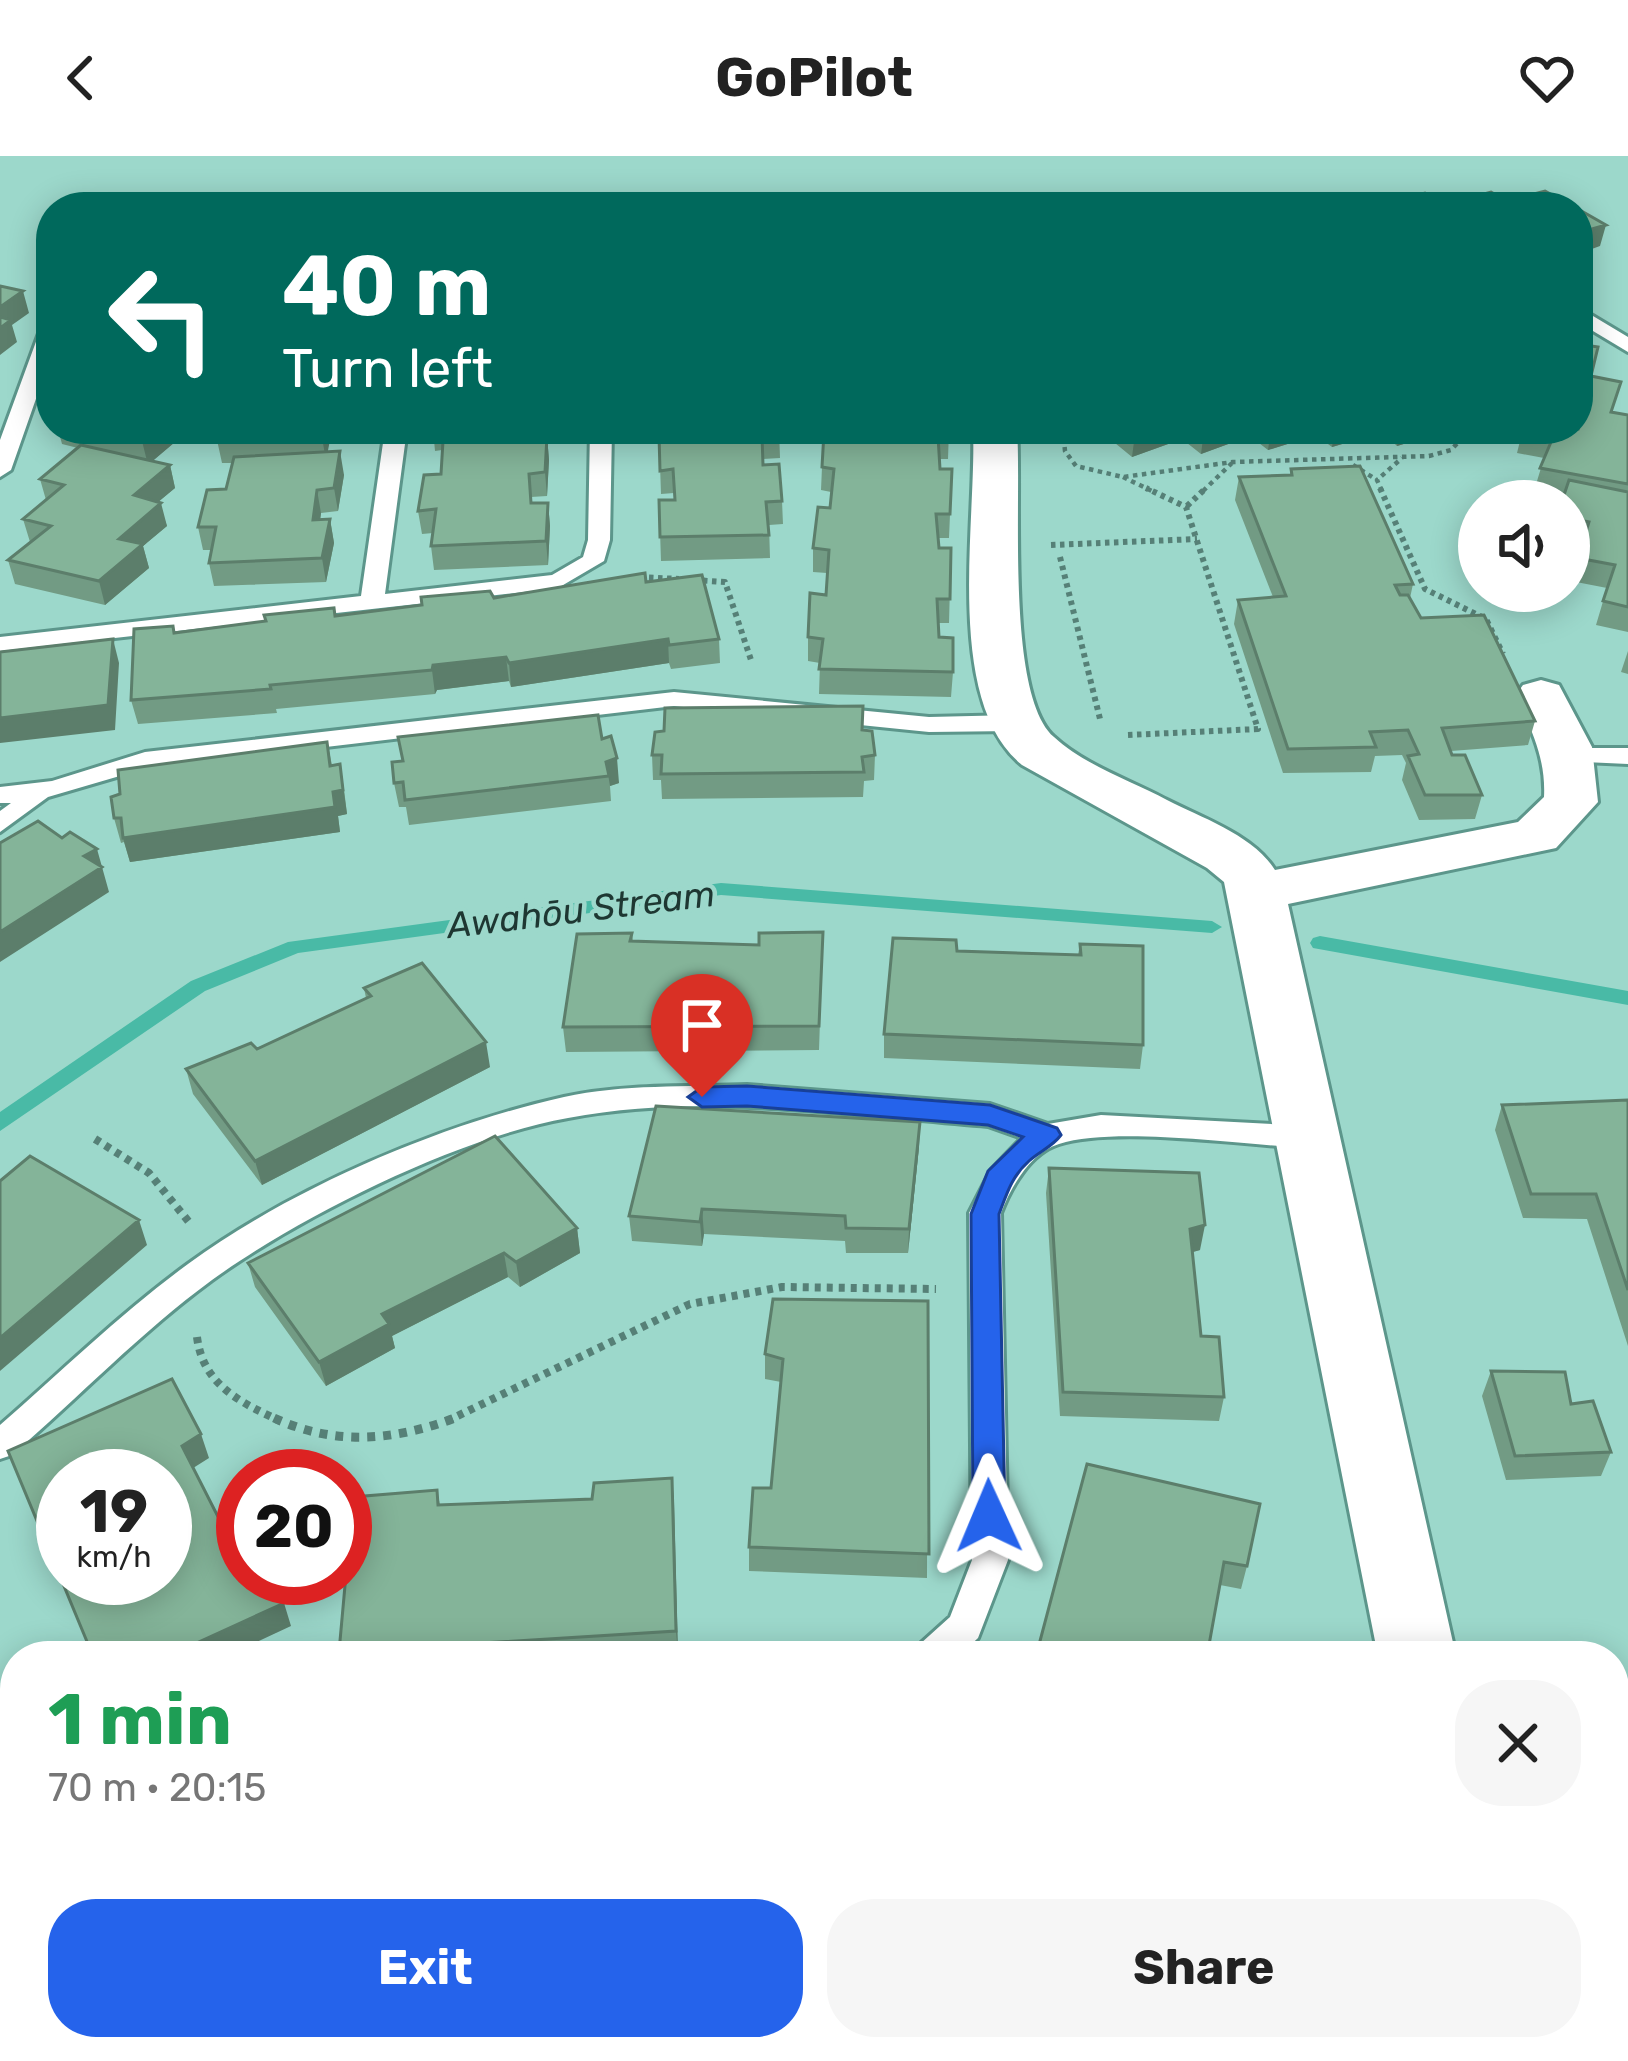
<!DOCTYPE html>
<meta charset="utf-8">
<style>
body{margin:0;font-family:Rubik,sans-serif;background:#f6f6f6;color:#222;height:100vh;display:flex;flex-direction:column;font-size:45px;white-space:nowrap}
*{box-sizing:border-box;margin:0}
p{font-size:39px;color:#767676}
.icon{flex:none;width:66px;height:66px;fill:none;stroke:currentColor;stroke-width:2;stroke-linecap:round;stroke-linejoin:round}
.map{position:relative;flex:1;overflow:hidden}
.panel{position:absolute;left:0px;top:1485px;width:1629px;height:420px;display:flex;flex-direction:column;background:#fff;border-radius:48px 48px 0 0;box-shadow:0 6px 30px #0003}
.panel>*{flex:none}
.guide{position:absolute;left:36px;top:36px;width:1557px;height:252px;border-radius:48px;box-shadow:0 6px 30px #0003;background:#00695c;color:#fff;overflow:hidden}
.controls{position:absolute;left:1458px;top:324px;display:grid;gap:24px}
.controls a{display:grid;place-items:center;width:132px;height:132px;border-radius:50%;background:#fff;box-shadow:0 6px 30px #0003;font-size:60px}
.speed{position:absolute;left:36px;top:1293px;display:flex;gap:24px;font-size:60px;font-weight:700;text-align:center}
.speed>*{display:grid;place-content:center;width:156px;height:156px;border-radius:50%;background:#fff;box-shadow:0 6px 30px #0003;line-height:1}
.speed small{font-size:30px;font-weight:400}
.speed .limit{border:18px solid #d22;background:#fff;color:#111}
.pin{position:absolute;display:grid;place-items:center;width:102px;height:102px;color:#fff;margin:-123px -51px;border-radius:50% 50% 50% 0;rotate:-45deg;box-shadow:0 0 12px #0007}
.pin .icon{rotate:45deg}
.me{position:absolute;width:132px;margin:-66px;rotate:359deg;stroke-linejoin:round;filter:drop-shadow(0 0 9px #0008)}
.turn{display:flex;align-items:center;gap:42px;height:252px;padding:0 48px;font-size:54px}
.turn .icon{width:156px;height:156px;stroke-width:2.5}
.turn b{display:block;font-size:84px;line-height:102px}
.round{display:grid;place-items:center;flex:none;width:126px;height:126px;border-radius:48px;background:#f6f6f6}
.head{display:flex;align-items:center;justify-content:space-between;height:204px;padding:0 48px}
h1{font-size:72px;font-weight:700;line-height:90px;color:#1e9e55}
.button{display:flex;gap:24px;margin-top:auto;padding:24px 48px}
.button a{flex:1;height:138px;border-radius:48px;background:#2563eb;color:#fff;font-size:48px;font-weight:700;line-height:138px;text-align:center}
.button a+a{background:#f6f6f6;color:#222}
header{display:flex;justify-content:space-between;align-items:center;height:156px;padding:0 48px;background:#fff;font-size:54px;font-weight:700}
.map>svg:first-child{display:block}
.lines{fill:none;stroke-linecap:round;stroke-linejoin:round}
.stream{fill:#49baa6;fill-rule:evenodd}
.lane-casing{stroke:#5c968b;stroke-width:6}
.street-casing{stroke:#5c968b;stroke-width:6}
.path-far3{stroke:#568077;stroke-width:4.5;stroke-dasharray:4.5 4.5;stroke-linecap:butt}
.path-far2{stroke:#568077;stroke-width:6;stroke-dasharray:4.5 4.5;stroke-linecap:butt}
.path-far1{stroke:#568077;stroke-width:8;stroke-dasharray:6 6;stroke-linecap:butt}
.path{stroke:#568077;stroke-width:9;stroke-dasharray:8 8;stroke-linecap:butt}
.lane{fill:#fff;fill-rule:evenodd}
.street{fill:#fff;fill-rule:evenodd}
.wall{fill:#729b84}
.shaded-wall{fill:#5c7e6b}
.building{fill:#84b499;stroke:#5c7e6b;stroke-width:3;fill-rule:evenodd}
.route{fill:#2563eb;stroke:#184099;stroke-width:3}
.labels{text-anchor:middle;stroke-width:9;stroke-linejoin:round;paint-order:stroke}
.water-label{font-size:36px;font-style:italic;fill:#1e3732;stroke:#9cd8cb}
</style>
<header><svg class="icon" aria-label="back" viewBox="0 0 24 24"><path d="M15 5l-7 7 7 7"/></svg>GoPilot<svg class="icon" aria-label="heart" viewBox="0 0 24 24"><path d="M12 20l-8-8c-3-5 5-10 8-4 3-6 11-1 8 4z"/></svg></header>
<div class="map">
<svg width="1628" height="1905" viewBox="0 0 1628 1905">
<rect width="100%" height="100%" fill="#9cd8cb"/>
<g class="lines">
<!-- stream -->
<path class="stream" d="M721,727L1212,765L1222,771L1212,777L721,739L298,797L205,835L0,975V956L191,825L288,786Z
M1320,780L1628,835V849L1313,792L1310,787L1313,782Z"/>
<!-- lane casing -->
<g class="lane-casing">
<path id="lane" d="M1578,151L1628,181V196L1578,166Z
M51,166V200L11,314L0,321V284L41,172Z
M385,273H407L385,438L552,419L583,401L588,384L590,273H612L610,384L604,405L558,432L0,495V481L361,440Z
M674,536L929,561L1014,559L1027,567L1014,575L929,576L674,550L147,612L48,641L0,676V655L11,647H0V631L52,625L145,596Z
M1572,592H1628V608L1563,605L1559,600L1563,595Z
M747,929L990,948L1048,968L1101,959L1308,970L1319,973L1323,981L1319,989L1308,992C1245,989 1115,970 1059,988C1030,997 1011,1031 1001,1057L1008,1404L978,1482L959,1500H914L920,1488L950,1461L972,1404L969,1057L991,1014L1022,982L988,970C850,959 706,936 568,962C457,982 304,1058 212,1124C141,1176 78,1242 12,1299L0,1303V1269C62,1215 122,1156 188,1108C292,1032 439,969 564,941C623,928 687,931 747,929Z
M0,1541L15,1549L12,1606L0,1601Z"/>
</g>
<!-- street casing -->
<g class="street-casing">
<path id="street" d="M973,273H1017C1022,340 1005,538 1054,581C1084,609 1132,625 1167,644C1202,662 1253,679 1275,714L1518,666L1544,641C1546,604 1532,573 1515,540L1523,529L1541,524L1559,529L1592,591L1598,646L1556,692L1288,748L1456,1500H1378L1224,726L1207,712L1022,609C943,545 977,365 973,273Z
M1456,1890H1544L1547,1905H1459Z"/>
</g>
<!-- path-far3 -->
<path class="path-far3" d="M1063,273L1065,295L1076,310L1123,321L1233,306L1429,300L1451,294L1463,281L1462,273
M1353,309L1377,324
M1123,321L1152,335
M1203,335L1232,307
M1382,335L1377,324L1402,302"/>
<!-- path-far2 -->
<path class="path-far2" d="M1380,332L1425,433L1486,463L1503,498
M1187,350L1206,332
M1051,389L1197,383
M1060,401L1101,567
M640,421L679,423
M694,424L725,426L752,507
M1128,579L1258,573L1186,351L1146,332"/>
<!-- path-far1 -->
<path class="path-far1" d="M95,983L149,1017L189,1066
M197,1181C203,1229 240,1246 280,1265
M447,1265L690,1148L782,1131L936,1133"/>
<!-- path -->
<path class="path" d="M274,1262C335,1290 393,1285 455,1262"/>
<!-- lane -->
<use href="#lane" class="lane"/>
<!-- street -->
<use href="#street" class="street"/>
</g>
<!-- wall -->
<path class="wall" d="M1591,220L1612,257L1628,259V476L1596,469L1607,432L1571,425L1582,389L1569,387V345L1563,341L1534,335L1544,302L1517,297L1523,273Z
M58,273H187L188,275L152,305L170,309L175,332L158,346L167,370L143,390L149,412L105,449L15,428L8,404L30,386L23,363L46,344L40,323L78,292L62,288Z
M332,273L327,296L344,319L338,355L321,357L320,364L330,363L334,387L326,426L214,430L209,407L211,394H203L198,371L226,333L232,307H222L217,284Z
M433,273H538L537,281L547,280L549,304L547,340L531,341L532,347H548L550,370L548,409L434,414L431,390L433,377L422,378L418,355L441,318L442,294L435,295Z
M658,273H779L780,302L763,303V309L782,345L783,368L769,369L770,402L661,405L659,344H674V337L661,338L659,279H669V274Z
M837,273H949L948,303H939L940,313H952L949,382H938L939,392H951L949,467H938L939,481L953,516L951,541L819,538L820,507L808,505V481L826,439L827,417L813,416V392L830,352L831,336L821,334L822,311Z
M1098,273H1453L1397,290L1383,276L1332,291L1316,279L1268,294L1250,280L1201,298L1182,283L1132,301Z
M1291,313L1413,428L1410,442L1421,462L1535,565L1528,589L1451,595L1482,639L1475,663L1419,664L1402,624L1406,607L1402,599L1375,600L1371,616L1283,617L1234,468L1238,444L1273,441L1235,344L1239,321L1290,319Z
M646,426L719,483L720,507L671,513L669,507L511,531L509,525L437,534L435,538L276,553L277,557L138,568L131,544L174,477Z
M1628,495V518L1621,516Z
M862,574L875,599L874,624L864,625L863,641L662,643L661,624H653L652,599Z
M398,581L602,583L619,627L610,630L611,645L409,669L406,651H399L394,627L402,605Z
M327,586L332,609L340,608L344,633L347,658L338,660L340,676L130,706L124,686L121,687L114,662Z
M823,776L819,894L566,896L563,871L632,777L633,785L759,789Z
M1080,788L1143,889L1140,913L884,902V878L957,795L1078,799Z
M364,832L490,911L262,1029L193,938L186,913L257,893L366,842Z
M1628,944V1190L1587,1063L1523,1062L1495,974L1502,949Z
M919,991L908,1097H846L845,1085L704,1078L702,1090L632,1085L629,1060Z
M1049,1012L1200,1094L1192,1096L1201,1180L1224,1241L1219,1265L1060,1260L1046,1037Z
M577,1072L580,1097L520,1131L508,1121L392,1180L395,1192L326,1230L255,1131L248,1107Z
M928,1145L927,1422L749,1415V1391L771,1332L781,1226L765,1223V1198Z
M1491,1215L1571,1248L1611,1296L1601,1320L1506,1324L1482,1240Z
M1087,1308L1247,1410L1241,1433L1220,1429Z
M672,1322L678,1498L644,1500H340L339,1496L437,1334L440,1349L592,1343Z
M1628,1550V1746L1625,1734L1614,1733V1551Z
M15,1637V1848L0,1850V1639Z"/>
<!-- shaded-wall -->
<path class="shaded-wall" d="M1606,69L1600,90L1578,98V77Z
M23,135L29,157L12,169L17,186L0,199V151Z
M157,273H187L188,275L148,309L142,285Z
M323,273H336H332L326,305L322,281Z
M1148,273H1183L1182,283L1132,301L1135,278Z
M1211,273H1251L1250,280L1201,298L1204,275Z
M1271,273H1317L1316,279L1268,294Z
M1335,273H1383V276L1332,291Z
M1401,273H1453L1397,290Z
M547,280L549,304L547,340L545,316Z
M340,295L344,319L338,355L334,332Z
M170,309L175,332L139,362L134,339Z
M317,334L321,357L317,388L313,364Z
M161,347L167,370L143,390L149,412L105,449L99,425L119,383Z
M548,347L550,370L548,409L546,385Z
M330,363L334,387L326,426L322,402Z
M113,483L119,507L115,574L0,587V562Z
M668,483L669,507L511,531L509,507Z
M506,501L509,525L437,534L435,538L432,514L433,509Z
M617,602L619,627L610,630L606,606Z
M340,608L347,658L338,660L340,676L130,706L123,682L333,636Z
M97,693L109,736L0,806V776L84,700Z
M486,886L490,911L262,1029L255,1005Z
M920,966L919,991L908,1097L909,1073Z
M702,1053L704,1078L702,1090L700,1066Z
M139,1064L147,1089L0,1215V1182Z
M1205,1069L1200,1094L1186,1098L1190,1073Z
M577,1072L580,1097L520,1131L516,1106Z
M504,1097L508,1121L392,1180L395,1192L326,1230L319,1206L382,1158Z
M201,1278L209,1302L190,1314L182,1290Z
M672,1322L674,1346L678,1498L676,1475Z
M284,1447L291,1470L227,1500H168Z"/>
<!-- building -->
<path class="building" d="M1545,35L1574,51H1316L1366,38L1381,48L1425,37L1443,49L1491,36L1507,45Z
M135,46L134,51H87L88,49Z
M1578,53L1606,69L1578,77Z
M0,130L23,135L0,151Z
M0,161L11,164L0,172Z
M1578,188L1598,191L1591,220L1621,226L1611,256L1628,259V328L1540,312L1554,279L1523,274L1578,273Z
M89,273H157L142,285Z
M220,273H323L322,281L217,284Z
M670,273H779L780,279L762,280L763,309L779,308L782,345L766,346L769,379L660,381L659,344H675L673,313L660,315L659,279H671Z
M839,273H949V280H938L940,313H952L950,358H936L939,392H951L950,443H937L939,481L953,482V516L819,513L823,483L808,481L810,437L826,439L829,394L813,392L818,351L830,352L834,313L822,311L824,276L839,277Z
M547,280L545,316L529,318L531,347H548L546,385L431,390L436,353L418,355L424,319L441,318L443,285Z
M81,289L170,309L134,339L161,347L119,383L143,388L99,425L8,404L51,370L23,363L64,329L40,323Z
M340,295L334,332L317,334L313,364L330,363L322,402L209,407L216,371H198L207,334L226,333L234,301Z
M1360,310L1413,428L1395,429L1400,439H1408L1421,462L1484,459L1535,565L1442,572L1452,599H1465L1482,639H1425L1408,600L1419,598L1408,574L1370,576L1376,591L1288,593L1238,444L1286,440L1239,321L1292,319L1291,313Z
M1569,324L1628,336V451L1603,445L1615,409L1578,402L1589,366L1569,362V345H1562Z
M645,417L646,426L702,419L719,483L669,489L668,483L509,507L506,501L433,509L432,514L270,529L271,533L131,544L134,473L173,470L174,477L266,465L264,459L334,452L335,460L422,449L421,441L490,435L494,442Z
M113,483L108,549L0,562V496Z
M863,550L862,574L872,575L875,599L862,601L864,616L661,618L662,599H652L655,576L664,575L665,552Z
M598,559L602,583L611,580L617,602L606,606L609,620L405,644L403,626L394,627L392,606L403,605L398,581Z
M327,586L330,610L340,608L343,634L333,636L335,651L123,682L121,662H114L111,641L120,638L118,614Z
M38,665L62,682L70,676L97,693L84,700L102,711L0,776V687Z
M823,776L819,870L563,871L577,778L632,777L630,785L759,789V777Z
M893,782L956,784L957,795L1081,799L1080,788L1143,790V889L884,878Z
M422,807L486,886L255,1005L186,913L251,887L257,893L371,840L364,832Z
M1628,944V1134L1596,1038H1531L1502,949Z
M656,950L920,966L909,1073L846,1072L845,1060L702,1053L700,1066L629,1060Z
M495,980L577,1072L516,1106L504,1097L382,1158L389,1168L319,1206L248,1107Z
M30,1000L139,1064L0,1182V1025Z
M1049,1012L1199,1017L1205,1069L1190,1073L1201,1180L1219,1181L1224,1241L1063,1236Z
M773,1143L928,1145L929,1398L749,1391L753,1332H771L783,1203L765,1198Z
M1491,1215L1565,1216L1571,1248L1593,1245L1611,1296L1515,1300Z
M172,1223L201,1278L182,1290L238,1400L243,1397V1422H271L284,1447L168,1500H93L8,1295ZM63,1320H165V1422H63Z
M1087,1308L1260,1348L1247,1410L1224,1406L1207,1500H1036Z
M672,1322L676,1475L339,1496L353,1341L437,1334L438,1349L592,1343L594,1327Z
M1628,1550V1712L1614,1711V1551Z
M15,1637V1825L0,1828V1639Z"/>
<!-- route -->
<path class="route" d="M747,930L990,949L1057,972L1061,979C1052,991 1040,995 1029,1005C1012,1020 1007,1037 999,1058L1005,1360L1000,1369L989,1373L978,1369L973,1360L971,1058L988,1015L1023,981L988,969L747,950L702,951L688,941L702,931Z"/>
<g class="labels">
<!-- water labels -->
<g class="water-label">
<text transform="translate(581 753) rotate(-7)" y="13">Awahōu Stream</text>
</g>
</g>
</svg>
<div class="controls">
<a><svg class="icon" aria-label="sound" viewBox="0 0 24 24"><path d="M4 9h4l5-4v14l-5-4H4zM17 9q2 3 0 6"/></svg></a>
</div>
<div class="speed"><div>19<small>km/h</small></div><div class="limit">20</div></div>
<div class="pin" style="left:702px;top:941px;background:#d93025"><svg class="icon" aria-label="arrive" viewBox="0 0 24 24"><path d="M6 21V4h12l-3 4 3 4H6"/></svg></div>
<svg class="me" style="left:989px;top:1360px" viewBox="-20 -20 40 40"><path d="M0-17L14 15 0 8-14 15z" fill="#2563eb" stroke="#fff" stroke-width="4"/></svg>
<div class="guide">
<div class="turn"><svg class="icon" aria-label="left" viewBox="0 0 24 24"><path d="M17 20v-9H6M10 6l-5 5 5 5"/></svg><div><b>40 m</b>Turn left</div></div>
</div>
<section class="panel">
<div class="head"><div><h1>1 min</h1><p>70 m · 20:15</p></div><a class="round"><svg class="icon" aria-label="close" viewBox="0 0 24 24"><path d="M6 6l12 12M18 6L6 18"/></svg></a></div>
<div class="button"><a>Exit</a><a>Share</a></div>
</section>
</div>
